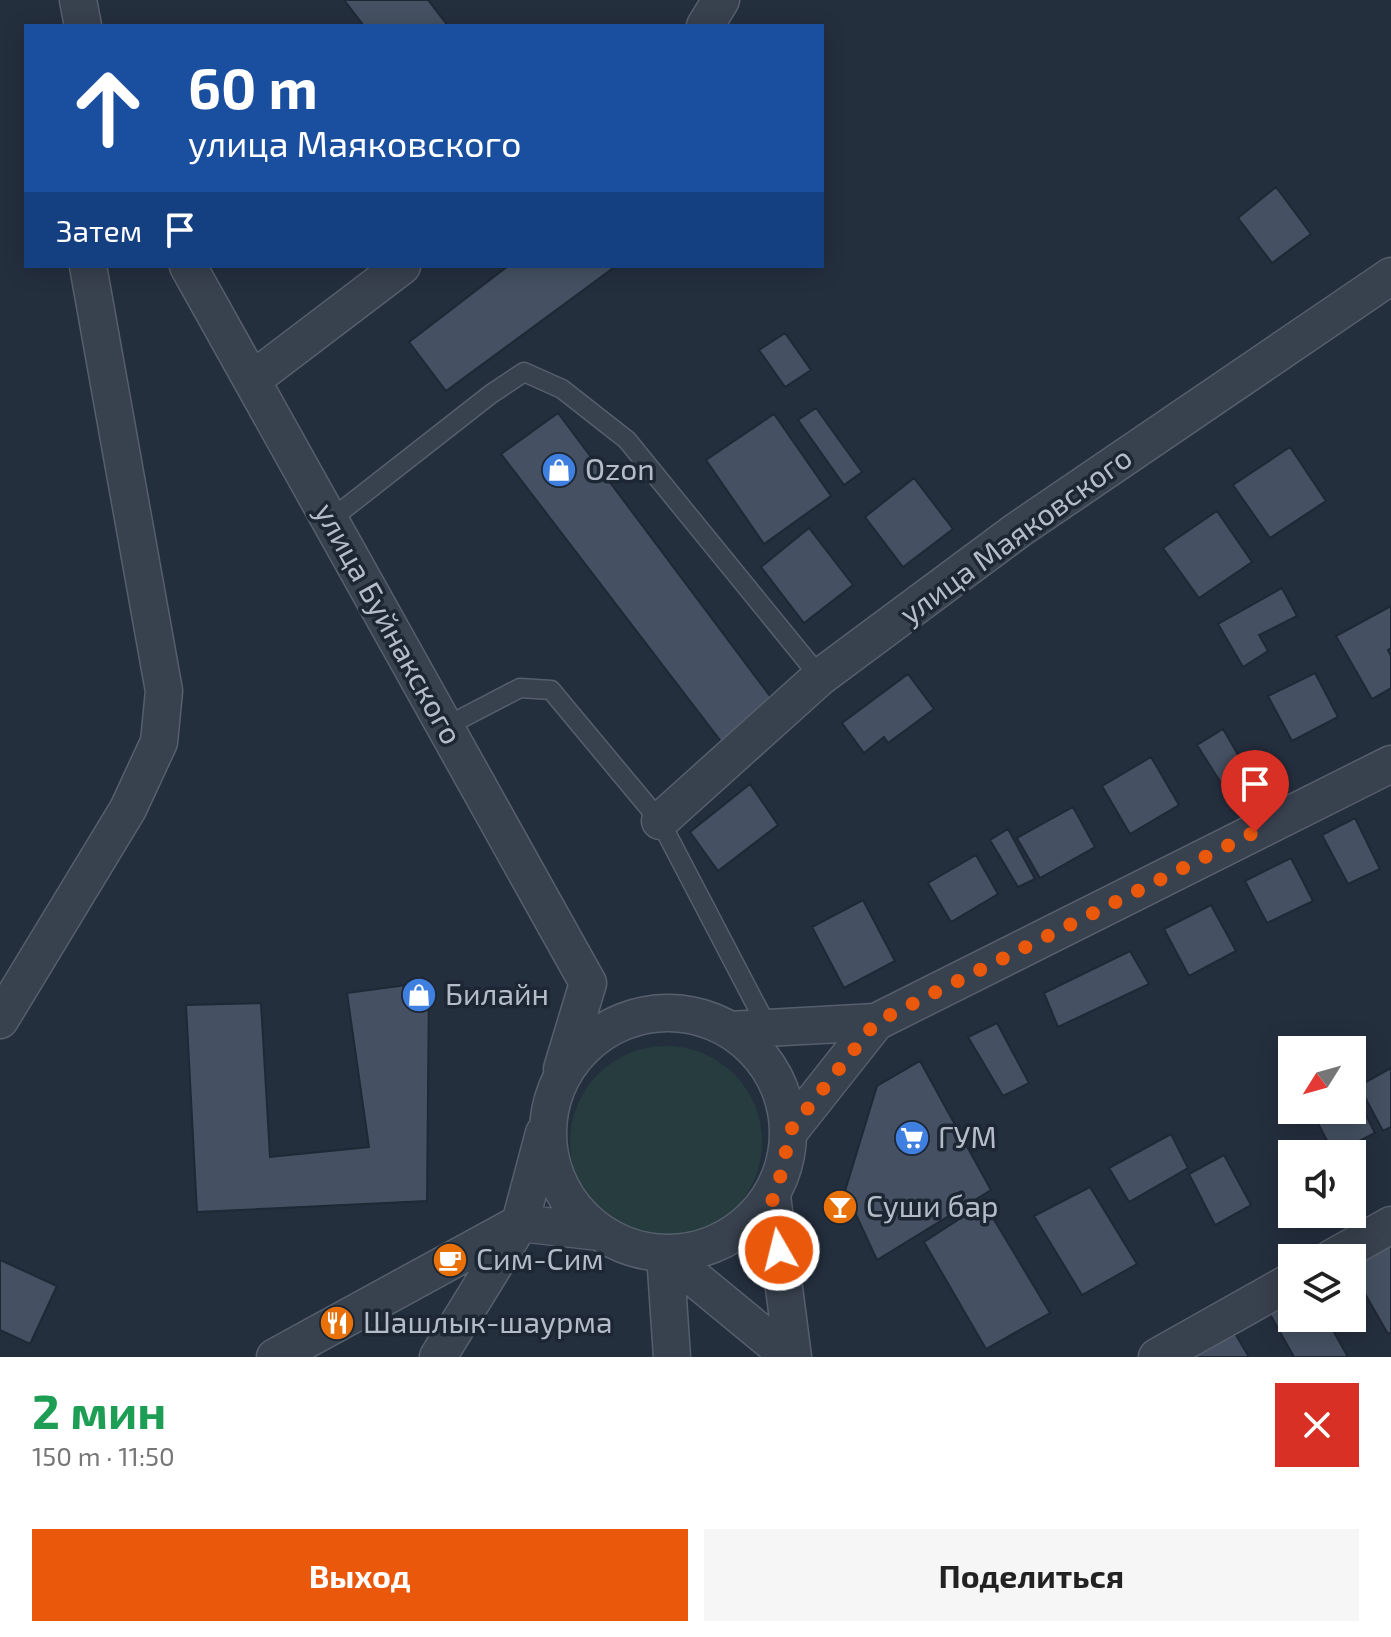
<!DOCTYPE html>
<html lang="ru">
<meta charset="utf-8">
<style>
body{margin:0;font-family:"Exo 2",sans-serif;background:#f6f6f6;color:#222;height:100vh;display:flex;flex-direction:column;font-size:30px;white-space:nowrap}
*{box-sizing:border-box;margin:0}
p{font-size:26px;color:#767676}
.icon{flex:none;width:44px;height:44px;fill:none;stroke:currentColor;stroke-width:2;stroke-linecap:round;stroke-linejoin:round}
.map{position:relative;height:1357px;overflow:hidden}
.details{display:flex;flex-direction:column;background:#fff;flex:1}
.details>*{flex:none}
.guide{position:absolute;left:24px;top:24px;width:800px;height:244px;border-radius:0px;box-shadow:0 4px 20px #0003;background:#1a4fa0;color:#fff;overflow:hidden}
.needle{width:52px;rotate:233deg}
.fabs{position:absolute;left:1278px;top:1036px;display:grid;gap:16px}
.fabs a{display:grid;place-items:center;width:88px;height:88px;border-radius:0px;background:#fff;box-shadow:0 4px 20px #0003;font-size:40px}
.pin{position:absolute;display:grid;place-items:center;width:68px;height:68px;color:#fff;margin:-82px -34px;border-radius:50% 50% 50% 0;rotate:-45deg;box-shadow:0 0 8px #0007}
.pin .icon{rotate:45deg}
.me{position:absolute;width:88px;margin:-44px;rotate:352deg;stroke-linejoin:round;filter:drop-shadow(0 0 6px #0008)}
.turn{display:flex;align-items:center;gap:28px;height:168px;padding:0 32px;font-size:36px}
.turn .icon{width:104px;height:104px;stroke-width:2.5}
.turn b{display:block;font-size:56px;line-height:68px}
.then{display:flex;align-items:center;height:76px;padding:0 32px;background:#0003;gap:16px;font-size:30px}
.round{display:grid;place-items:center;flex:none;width:84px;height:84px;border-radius:0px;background:#f6f6f6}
.summary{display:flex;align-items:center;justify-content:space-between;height:136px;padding:0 32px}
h1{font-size:48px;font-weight:700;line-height:60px;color:#1e9e55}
.cta{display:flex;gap:16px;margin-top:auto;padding:16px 32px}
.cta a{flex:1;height:92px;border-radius:0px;background:#ea580c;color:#fff;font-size:32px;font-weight:700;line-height:92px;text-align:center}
.cta a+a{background:#f6f6f6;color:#222}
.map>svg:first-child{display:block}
.green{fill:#263c3f}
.building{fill:#455162;stroke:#1f2835;stroke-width:2}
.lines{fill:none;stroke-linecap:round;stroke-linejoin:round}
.service-casing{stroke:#565f6c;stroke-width:21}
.minor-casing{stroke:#565f6c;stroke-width:39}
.service{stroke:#38414e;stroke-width:18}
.minor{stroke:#38414e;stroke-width:36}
.route{stroke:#ea580c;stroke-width:14;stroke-dasharray:0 25.2}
.labels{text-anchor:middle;stroke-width:7;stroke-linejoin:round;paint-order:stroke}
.poi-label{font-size:30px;fill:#b4bcc9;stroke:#1d2633;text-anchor:start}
.street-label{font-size:30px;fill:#b4bcc9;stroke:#1d2633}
</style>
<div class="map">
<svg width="1391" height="1357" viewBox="0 0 1391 1357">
<rect width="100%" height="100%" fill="#242f3e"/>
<!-- green -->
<path class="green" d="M570 1142a96 96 0 1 1 192 0a96 96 0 1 1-192 0Z"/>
<!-- building -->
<path class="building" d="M344,0H428L448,26H364Z
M1276,187L1311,234L1272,263L1238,218Z
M508,266H616L446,391L409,342Z
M785,333L811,370L785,387L759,350Z
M816,408L862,472L844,485L798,420Z
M558,413L776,704L723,744L501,454Z
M774,414L831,496L764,544L706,460Z
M1290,447L1326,501L1270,538L1233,485Z
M914,478L953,529L903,567L865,517Z
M1217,511L1252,562L1199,598L1163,548Z
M809,528L853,585L804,623L761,567Z
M1282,588L1297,616L1259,635L1268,651L1243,667L1218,624Z
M1391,606V648L1388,650L1391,656V688L1372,699L1336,636Z
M1315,673L1338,717L1292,741L1268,696Z
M908,674L934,709L888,743L884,737L864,753L842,723Z
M1223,729L1247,770L1221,783L1197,745Z
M1151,757L1179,805L1130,834L1102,786Z
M750,784L778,825L718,871L690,832Z
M1073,807L1095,847L1040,878L1017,838Z
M1355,818L1380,869L1348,884L1322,835Z
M1008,829L1035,879L1018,887L990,840Z
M976,855L998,894L951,922L928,883Z
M1291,858L1313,901L1267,923L1245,881Z
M863,900L895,961L844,988L812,927Z
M1211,905L1236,951L1189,976L1164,929Z
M1130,951L1149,984L1058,1027L1044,993Z
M429,982L427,1201L197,1212L186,1005L261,1003L270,1157L369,1147L347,993Z
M997,1023L1029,1083L1003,1096L968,1037Z
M920,1061L991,1190L877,1260L845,1191L877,1086Z
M1391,1068V1127L1383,1131L1359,1086Z
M1352,1088L1375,1133L1334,1154L1311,1110H1352Z
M1171,1134L1188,1168L1129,1202L1109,1168Z
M1224,1155L1251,1205L1215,1225L1189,1174Z
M1090,1187L1137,1264L1082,1295L1034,1216Z
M984,1203L1050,1313L986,1349L924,1242Z
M1391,1243V1332L1388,1334L1352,1271V1265Z
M0,1260L57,1286L30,1344L0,1330Z
M1292,1296V1318H1326L1348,1357H1294L1267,1309Z
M1233,1330L1249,1357H1191Z"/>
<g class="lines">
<!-- service casing -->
<g class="service-casing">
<path id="service" d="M330,520L491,394L524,372L562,389L627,440L820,677
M445,727L520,688L551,690L660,821L768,1028"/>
</g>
<!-- minor casing -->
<g class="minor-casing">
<path id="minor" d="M78,0L83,26
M705,26L721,0
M188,266L588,983
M252,380L402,266
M660,821L820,677L1018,530L1391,276
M548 1133a120 120 0 1 1 240 0a120 120 0 1 1-240 0Z
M0,1020L128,809L159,742L164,691L88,266
M876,1022L1391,764
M730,1030L876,1022L789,1132
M562,1069L588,983
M772,1196L793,1357
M520,1223L599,1232
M665,1254L790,1357
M665,1254L672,1357
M1332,1258L1391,1225
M275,1357L520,1223
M438,1357L520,1223L544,1133
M1157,1357L1292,1281"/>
</g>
<!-- service -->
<use href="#service" class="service"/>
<!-- minor -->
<use href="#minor" class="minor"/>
</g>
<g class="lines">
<!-- route -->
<path class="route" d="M779,1250L772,1196L783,1170L789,1132L876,1022L1255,832"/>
</g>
<!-- icons -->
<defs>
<g id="shop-disc" transform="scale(1.8)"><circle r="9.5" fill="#3f7fe0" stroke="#1d2633"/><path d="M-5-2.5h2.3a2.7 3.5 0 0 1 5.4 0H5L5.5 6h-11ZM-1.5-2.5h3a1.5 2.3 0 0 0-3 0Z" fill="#fff"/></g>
<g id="supermarket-disc" transform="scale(1.8)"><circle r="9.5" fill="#3f7fe0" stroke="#1d2633"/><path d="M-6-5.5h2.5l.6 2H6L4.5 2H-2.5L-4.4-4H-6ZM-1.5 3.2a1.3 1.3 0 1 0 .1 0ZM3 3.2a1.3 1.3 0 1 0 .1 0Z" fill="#fff"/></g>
<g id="bar-disc" transform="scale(1.8)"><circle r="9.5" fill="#e8710a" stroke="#1d2633"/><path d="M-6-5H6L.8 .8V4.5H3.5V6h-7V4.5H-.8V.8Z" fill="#fff"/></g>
<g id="cafe-disc" transform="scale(1.8)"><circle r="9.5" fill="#e8710a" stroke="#1d2633"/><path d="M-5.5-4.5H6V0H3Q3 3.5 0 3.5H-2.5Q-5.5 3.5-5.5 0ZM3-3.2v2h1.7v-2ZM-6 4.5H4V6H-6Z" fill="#fff"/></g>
<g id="restaurant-disc" transform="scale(1.8)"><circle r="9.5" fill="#e8710a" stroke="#1d2633"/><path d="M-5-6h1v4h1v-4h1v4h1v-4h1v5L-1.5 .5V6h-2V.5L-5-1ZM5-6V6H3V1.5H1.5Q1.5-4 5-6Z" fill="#fff"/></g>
</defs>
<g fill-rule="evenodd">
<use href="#shop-disc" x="559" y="470"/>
<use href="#shop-disc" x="419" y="995"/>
<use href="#supermarket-disc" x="912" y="1138"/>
<use href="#bar-disc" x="840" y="1207"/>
<use href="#cafe-disc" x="450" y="1260"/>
<use href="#restaurant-disc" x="337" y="1323"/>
</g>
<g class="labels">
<!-- poi labels -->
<g class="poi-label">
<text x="585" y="480">Ozon</text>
<text x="445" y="1005">Билайн</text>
<text x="938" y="1148">ГУМ</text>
<text x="866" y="1217">Суши бар</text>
<text x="476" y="1270">Сим-Сим</text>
<text x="363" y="1333">Шашлык-шаурма</text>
</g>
<!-- street labels -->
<g class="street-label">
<text transform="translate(1016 536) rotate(-36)" y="10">улица Маяковского</text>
<text transform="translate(388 624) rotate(61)" y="10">улица Буйнакского</text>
</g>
</g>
</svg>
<div class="fabs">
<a><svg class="needle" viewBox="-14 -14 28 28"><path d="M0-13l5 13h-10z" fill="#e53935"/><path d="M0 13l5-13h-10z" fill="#767676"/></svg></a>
<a><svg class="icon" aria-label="sound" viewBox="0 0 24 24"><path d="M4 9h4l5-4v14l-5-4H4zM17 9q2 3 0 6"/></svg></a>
<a><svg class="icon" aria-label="layers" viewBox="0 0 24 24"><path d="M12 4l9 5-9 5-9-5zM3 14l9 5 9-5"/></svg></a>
</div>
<div class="pin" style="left:1255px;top:832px;background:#d93025"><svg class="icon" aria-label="arrive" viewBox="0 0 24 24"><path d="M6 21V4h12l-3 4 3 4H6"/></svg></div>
<svg class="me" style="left:779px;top:1250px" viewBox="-20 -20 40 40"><circle r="17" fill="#ea580c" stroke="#fff" stroke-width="3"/><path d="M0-11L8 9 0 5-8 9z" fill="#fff"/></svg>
<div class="guide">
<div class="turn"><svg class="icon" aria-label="ahead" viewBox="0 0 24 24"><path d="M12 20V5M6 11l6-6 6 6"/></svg><div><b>60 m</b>улица Маяковского</div></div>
<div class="then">Затем<svg class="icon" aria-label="arrive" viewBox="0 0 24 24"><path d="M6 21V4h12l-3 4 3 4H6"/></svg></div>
</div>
</div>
<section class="details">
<div class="summary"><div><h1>2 мин</h1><p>150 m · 11:50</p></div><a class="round" style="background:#d93025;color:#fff"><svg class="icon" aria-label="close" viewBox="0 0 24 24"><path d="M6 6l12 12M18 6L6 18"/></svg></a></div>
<div class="cta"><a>Выход</a><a>Поделиться</a></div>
</section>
